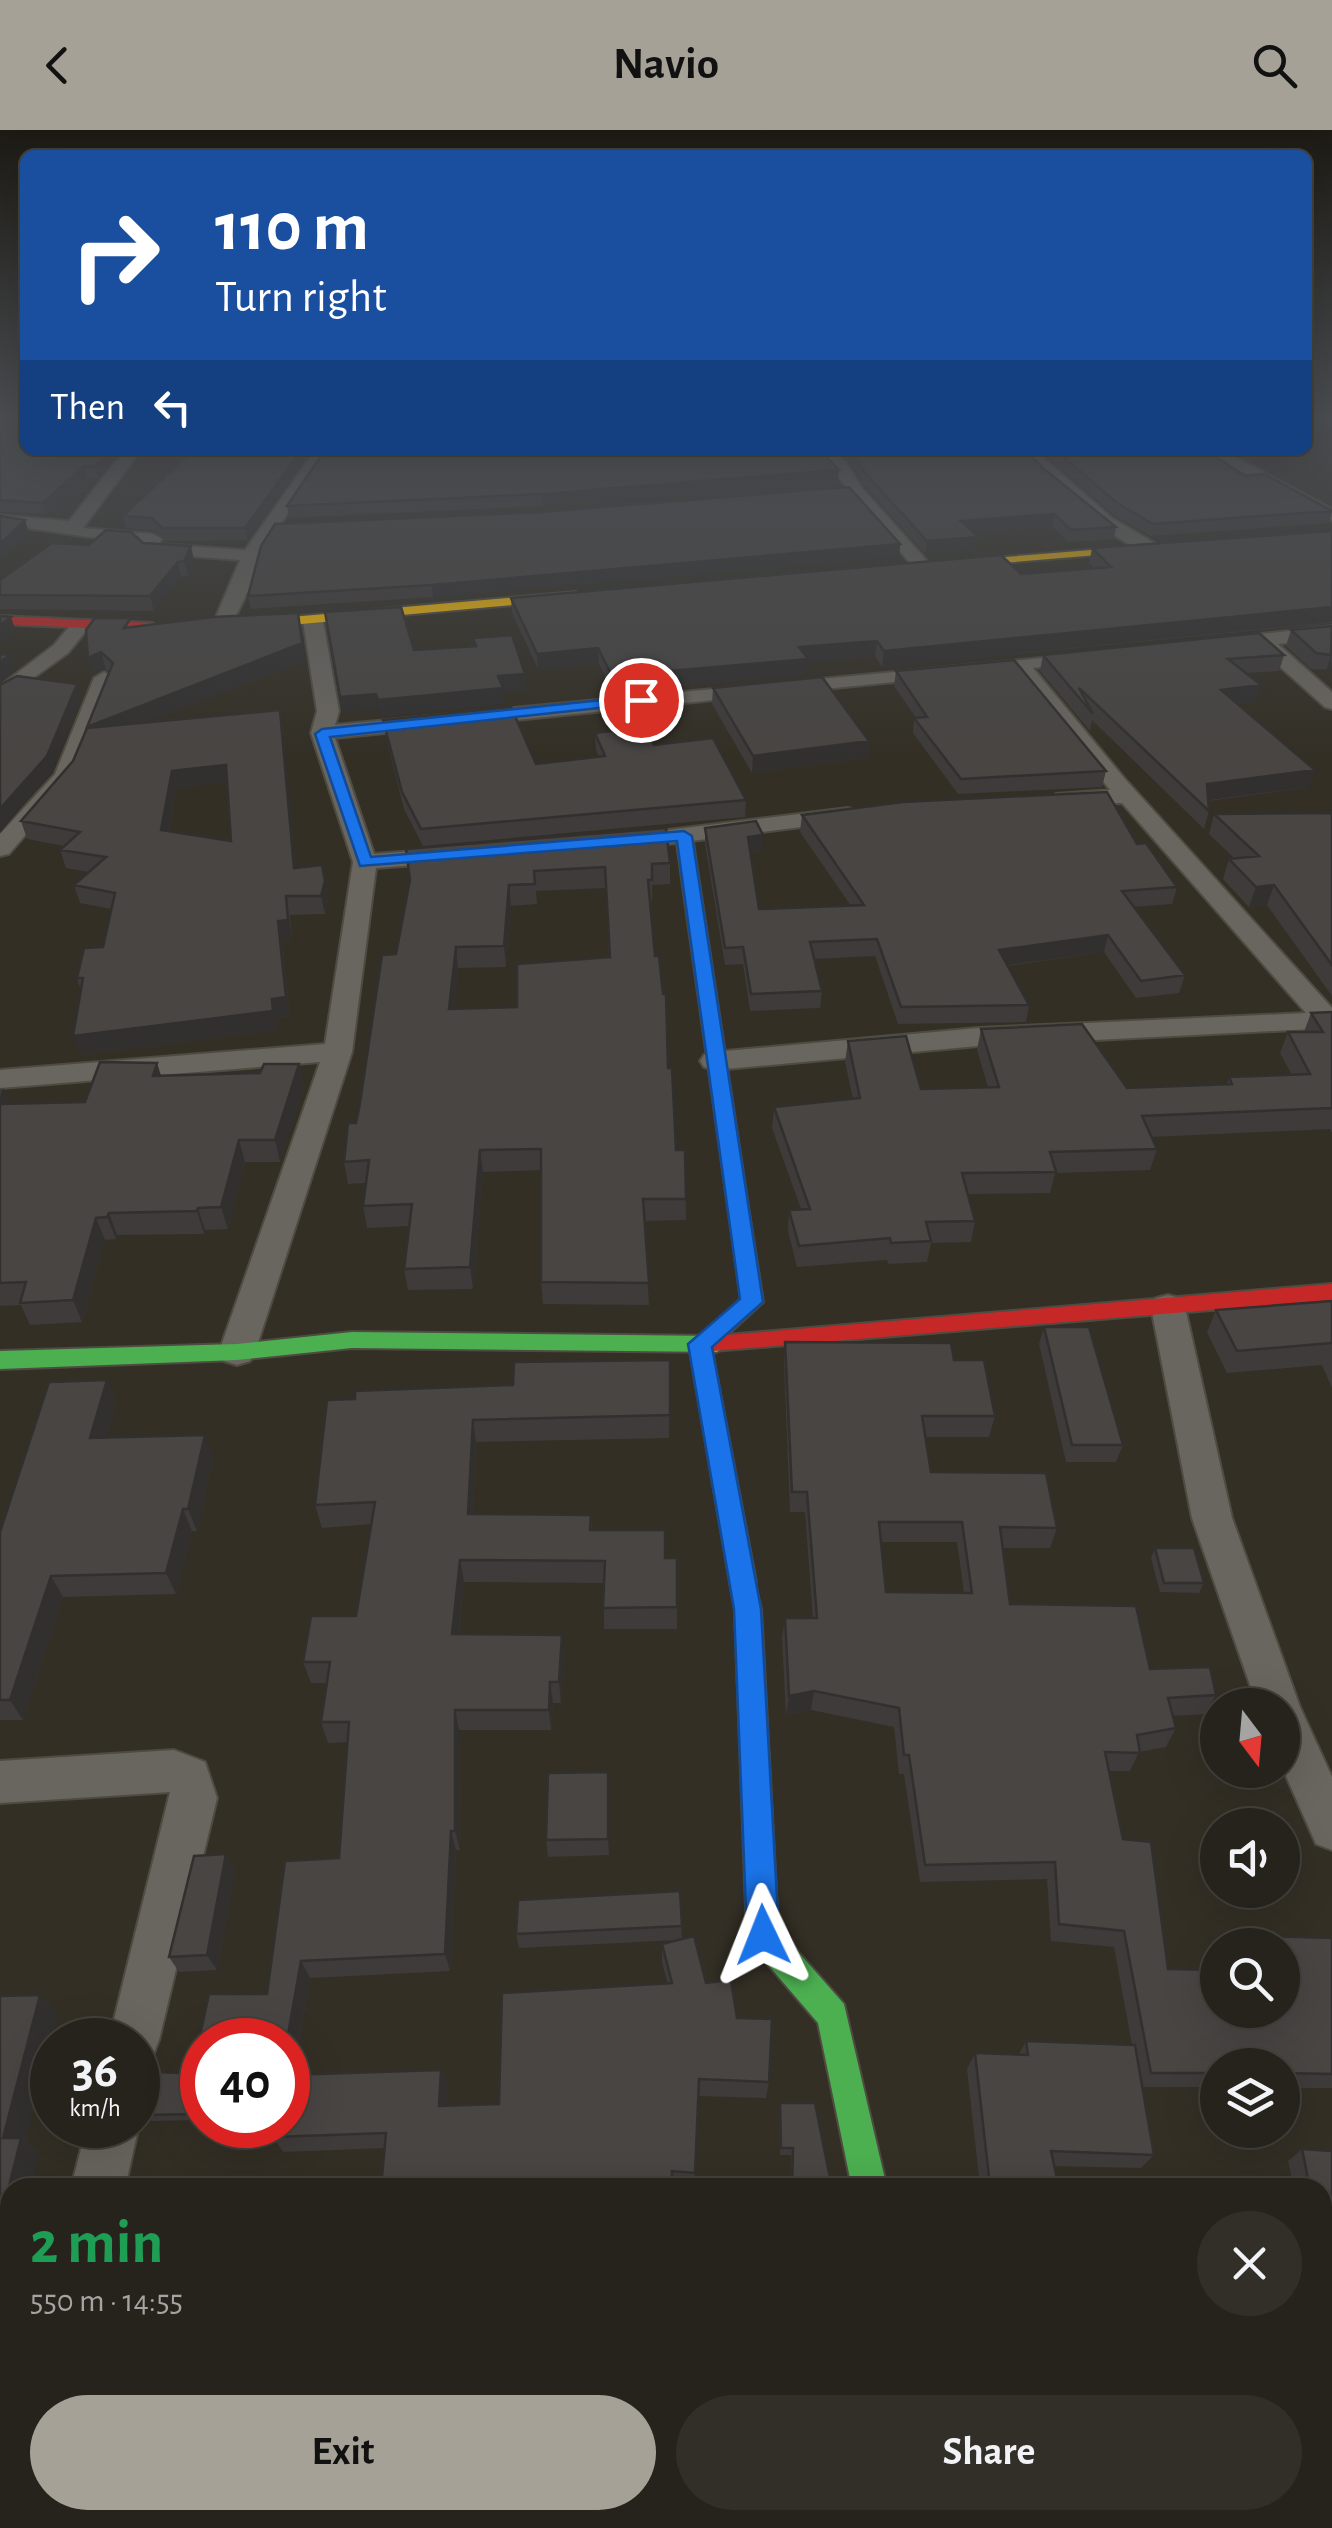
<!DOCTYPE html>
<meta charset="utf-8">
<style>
body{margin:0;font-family:"Alegreya Sans",sans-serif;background:#322f29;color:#f1f3f6;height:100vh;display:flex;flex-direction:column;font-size:38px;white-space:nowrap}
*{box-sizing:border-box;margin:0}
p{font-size:32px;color:#a4a4a3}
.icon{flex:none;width:55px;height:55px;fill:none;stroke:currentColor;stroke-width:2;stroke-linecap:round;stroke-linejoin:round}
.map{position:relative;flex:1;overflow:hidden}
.panel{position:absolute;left:0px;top:2048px;width:1332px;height:352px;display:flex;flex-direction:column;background:#26231c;border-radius:30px 30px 0 0;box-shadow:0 10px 40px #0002,0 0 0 2px #42403b}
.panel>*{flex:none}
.banner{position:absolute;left:20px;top:20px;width:1292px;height:305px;border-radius:15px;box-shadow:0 10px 40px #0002,0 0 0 2px #42403b;background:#1a4fa0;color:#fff;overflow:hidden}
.needle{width:65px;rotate:164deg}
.controls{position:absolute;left:1200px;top:1558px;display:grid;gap:20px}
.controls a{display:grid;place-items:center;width:100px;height:100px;border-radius:50%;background:#26231c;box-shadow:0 10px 40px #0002,0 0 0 2px #42403b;font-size:50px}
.speed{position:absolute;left:30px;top:1888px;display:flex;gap:20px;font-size:50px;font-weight:700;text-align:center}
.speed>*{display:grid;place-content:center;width:130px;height:130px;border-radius:50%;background:#26231c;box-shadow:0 10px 40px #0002,0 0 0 2px #42403b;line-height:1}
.speed small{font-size:25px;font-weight:400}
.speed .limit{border:15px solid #d22;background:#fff;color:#111}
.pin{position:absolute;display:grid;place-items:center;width:85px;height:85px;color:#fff;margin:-42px;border:5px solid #fff;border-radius:50%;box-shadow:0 2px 10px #0007}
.me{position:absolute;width:110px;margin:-55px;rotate:358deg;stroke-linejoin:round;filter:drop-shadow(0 0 8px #0008)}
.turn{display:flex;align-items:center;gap:35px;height:210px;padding:0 30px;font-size:45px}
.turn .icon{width:130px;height:130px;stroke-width:2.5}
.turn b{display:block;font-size:70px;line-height:85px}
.then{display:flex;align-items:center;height:95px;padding:0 30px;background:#0003;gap:20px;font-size:38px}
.round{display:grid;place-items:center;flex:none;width:105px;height:105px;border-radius:52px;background:#322f29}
.overview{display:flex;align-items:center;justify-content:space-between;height:170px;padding:0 30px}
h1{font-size:60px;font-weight:600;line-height:75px;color:#1e9e55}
.button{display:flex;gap:20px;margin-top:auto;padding:20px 30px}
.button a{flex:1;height:115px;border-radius:60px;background:#a5a196;color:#111;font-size:40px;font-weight:600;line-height:115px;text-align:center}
.button a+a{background:#322f29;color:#f1f3f6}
header{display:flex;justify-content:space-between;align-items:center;height:130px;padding:0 30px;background:#a5a196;color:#111;font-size:45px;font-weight:600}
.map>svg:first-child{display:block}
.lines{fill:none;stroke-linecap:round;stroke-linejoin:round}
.street-casing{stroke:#4e4b42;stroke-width:4}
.fast-casing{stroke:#4e4b42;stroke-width:4}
.slow-casing{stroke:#4e4b42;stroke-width:4}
.jam-casing{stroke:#4e4b42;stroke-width:4}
.street{fill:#69665f;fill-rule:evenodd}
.fast{fill:#4caf50;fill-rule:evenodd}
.slow{fill:#ffc107;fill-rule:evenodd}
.jam{fill:#c62828;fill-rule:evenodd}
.wall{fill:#3e3b3a;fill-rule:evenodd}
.shaded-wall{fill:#32302f}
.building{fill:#484543;stroke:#32302f;stroke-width:2.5;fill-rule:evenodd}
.route{fill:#1a73e8;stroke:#114b97;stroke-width:2.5}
</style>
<header><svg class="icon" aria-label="back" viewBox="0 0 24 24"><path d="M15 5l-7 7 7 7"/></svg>Navio<svg class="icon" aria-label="search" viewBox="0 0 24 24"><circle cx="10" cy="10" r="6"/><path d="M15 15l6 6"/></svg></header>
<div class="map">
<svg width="1332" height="2398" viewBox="0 0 1332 2398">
<rect width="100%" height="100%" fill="#332f25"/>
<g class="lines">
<!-- street casing -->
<g class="street-casing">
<path id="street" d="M125,320H141L83,398L153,404L162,409L159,414L245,420L312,325L325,328L259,426L250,457L229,500L222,502L212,496L240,430L147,423L138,418L141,413C91,409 50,400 0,395V385L69,391Z
M814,320H831L846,332L861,357L929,433V441H917C882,401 849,358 814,320Z
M1017,320H1034L1112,388L1156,414V422C1124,426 1040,345 1017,320Z
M1203,320H1222L1332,379V391Z
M313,485L323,491L339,581L335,595L1094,523V531L1033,538L1125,649L1332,878V898L978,916L714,940L704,937L700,931L704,925L714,922L978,898L1306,883L1122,673L1056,674L1052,669L1056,664L1110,660L1014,540L335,608L374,724L455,718L467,725L455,732L376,738L352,922L255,1222L250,1231L237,1235L224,1231L219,1222L320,932L0,958V940L325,914L353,732L311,603L317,581L303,491Z
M80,490L90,496L68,523L0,572V556L54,515L73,492Z
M1332,496V508L1278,514L1332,562V579L1325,577L1257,516L1224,520L1214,514L1224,508Z
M104,542L114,548L76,646L9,724L0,726V704L55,644L94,548Z
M848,678L856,680L860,685L856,690L652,716L640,709L652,702Z
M1168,1165L1180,1168L1185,1177L1232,1388L1300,1577L1332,1647V1720L1316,1714L1282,1637V1575H1257L1192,1388L1151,1177L1156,1168Z
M174,1620L205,1632L217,1668L159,1910L152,1928L138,1934V1910H109L170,1662L0,1673V1631Z
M138,1990L139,1995L125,2058H71L87,1995H138Z
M10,2338V2390H32L25,2398H0V2343Z
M796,2390H963L965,2398H793Z"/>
</g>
<!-- fast casing -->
<g class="fast-casing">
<path id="fast" d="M684,701L692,706L749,1083L739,1090L729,1083L676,706Z
M352,1202L717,1206L728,1214L717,1222L352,1218L237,1230L0,1239V1221L237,1214Z
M743,1441L752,1444L761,1479L778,1799L844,1874L887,2058H852L818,1893L752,1816L747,1805L735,1479L730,1452L734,1444Z"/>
</g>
<!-- slow casing -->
<g class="slow-casing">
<path id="slow" d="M1154,415L1158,420L942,438L936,435L942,432Z
M576,462L582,466L580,469L234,500L228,496L234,492Z"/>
</g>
<!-- jam casing -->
<g class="jam-casing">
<path id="jam" d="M0,486L152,493L158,497L152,501L0,494Z
M739,1076L749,1083L763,1172L727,1205L1332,1154V1170L712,1221L756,1452L752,1460L743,1463L734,1460L730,1452L689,1215L741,1169L729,1083Z"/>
</g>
<!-- street -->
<use href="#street" class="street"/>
<!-- fast -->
<use href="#fast" class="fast"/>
<!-- slow -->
<use href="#slow" class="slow"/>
<!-- jam -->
<use href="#jam" class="jam"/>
</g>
<!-- wall -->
<path class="wall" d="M0,290L25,320H120L98,348L87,347L46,385L0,382Z
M193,320H315L309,323L247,410L165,411L155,401L126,398L123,386Z
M317,320H514L512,324L525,327L838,352L543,376L289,388L287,376L323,323Z
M837,320H1025L1043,338L1116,397L1114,409L1068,412L1052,396L973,402L977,420L925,424L864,355L848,329Z
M1040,320H1207L1244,346L1332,381L1329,393L1150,406L1114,385Z
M1332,401V493L882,537L875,526L807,532V544L613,562L599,534L538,539L512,483L511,468L1021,444L1094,439L1089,433L1092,418Z
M143,413L194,430L188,446H181L154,481L0,479V450L89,415Z
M900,414L899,426L433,467L251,479L248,466Z
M133,496L305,530L148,592L280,580L283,597L296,738L328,769L325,784L290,785L292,809L282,810L290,886L276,888L278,900L80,925L81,861L77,848L103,817L111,779L80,773L74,755L89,742L66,738L60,720L64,716L27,709L21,691L73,631L109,542L106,539L93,544L88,528ZM227,653L231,711L169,701L176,658Z
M1332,496V540L1311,539L1286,516L1291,500Z
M1043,525H1284L1279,541L1246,543L1256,572L1238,574L1309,657L1208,671L1209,681L1204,699L1092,590L1090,601L1040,541Z
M896,541L1106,641L1102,657L958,664L913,603L914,588H916L894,556Z
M713,558L869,611L868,628L752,643L712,574Z
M383,590L536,634L599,627L596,620L595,603L654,615L746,670L745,687L423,716L404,679L386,607Z
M1332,683V866L1267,775L1249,777L1223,749L1229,729H1235L1209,704L1214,684Z
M802,685L1137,714L1177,757L1172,774L1133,777L1185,845L1179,863L1136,868L1104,822L1007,836L1029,875L1026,892L898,894L875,826L814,829L822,861L820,878L750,881L743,834L725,835L705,714V698L762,721L751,723L759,779L851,776L800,702Z
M406,719L670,733V754L652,755V771H650L676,1020H685L686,1090L644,1091L649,1175L543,1174L541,1152V1040L483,1042L473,1159L408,1160L404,1139L410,1096L367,1098L363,1076L366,1053L348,1054L344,1032L356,993L396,824L410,750ZM606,758L609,827L517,877L454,878L458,838L506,837L511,776L537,774L536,761Z
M1332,882V1003L1330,999L1151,1007L1157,1019L1150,1040L1055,1043L1050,1063L968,1064L975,1091L971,1112L931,1113L927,1132L888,1134L887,1130L797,1137L788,1101L789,1080L801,1079L772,998L774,977L853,969L845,932L848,911L921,959L988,957L977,920L981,899L1127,958L1227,954L1229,947L1292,945L1280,923L1288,902H1304L1311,883Z
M161,946L304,956L280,1032H245L228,1099L205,1100L204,1104L117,1105L116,1109L105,1110L82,1192L30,1195L21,1175L0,1176V958L10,974L85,972Z
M1332,1171V1258L1322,1235L1227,1243L1207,1202L1216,1180Z
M1044,1197L1123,1315L1116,1332H1066L1039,1214Z
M785,1212L954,1230L995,1286L989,1307H926L931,1342L1057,1398L1050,1418H1003L1010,1474L1150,1539L1216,1565L1205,1584L1173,1586L1176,1598L1166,1617L1139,1622L1130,1641H1109L1123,1709L1168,1839L1214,1840L1210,1821L1222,1805L1332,1808V1958H1282V1935H1218V1957H1142L1154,2025L1141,2038L1054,2036L1059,2058H957L962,2048L979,2047L967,1939L975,1923L1019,1924L1026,1911L1132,1915L1114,1817L1051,1811L1047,1749L920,1752L904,1644H899L894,1597L811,1580L786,1585L782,1507L785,1488H813L805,1382H790L784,1234ZM881,1412H957L964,1463L886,1462ZM1218,1815H1282L1218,1880Z
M670,1230L669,1308L476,1312L473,1384L591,1385L592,1400H665V1428H677V1499H604V1453L464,1452L459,1504L562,1505L564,1526L561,1573H553L551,1600H459L460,1720H456L450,1841L310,1848L293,1945L441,1940L447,1956L446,1976L499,1974L502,1863L668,1854L662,1833V1814L677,1810L519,1818L516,1804L518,1770L680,1761L682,1809L694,1806L706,1853L731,1850L737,1888L772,1889L769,1952L766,1968L699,1966L694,2057L672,2056V2058H381L385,2018L283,2022L273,2007L274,1995H288V1910H202V1990L152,1991L146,1985L155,1942L202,1944L194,1933L209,1864H267L285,1731L339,1728L348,1612L328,1613L321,1592L327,1553H311L303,1532L311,1486H356L371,1394L322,1398L315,1375L327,1270L355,1269V1261L513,1255L514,1232Z
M107,1250L116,1273L107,1307L213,1328L197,1401H192L176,1464L63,1467L23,1590H0V1402Z
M1155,1418L1204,1453L1199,1463L1160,1462L1151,1428Z
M609,1659V1725L548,1727L546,1710Z
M226,1724L235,1741L217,1840L179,1842L169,1827Z
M40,1865L57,1883L25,2011L39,2024L10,2058V2079H0V1866Z
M780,1973L831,2053L836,2058H791V2025H780L779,1980Z
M1302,2019L1332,2021V2127L1322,2126V2058H1294L1288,2031Z
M1322,2157L1329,2178H1332V2316L1322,2317Z
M1025,2390H1146L1148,2398H1027Z
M1253,2390H1314L1316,2398H1255Z"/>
<!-- shaded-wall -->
<path class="shaded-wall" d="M108,320H120L98,348L95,337Z
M301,320H315L309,323L247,410L245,398Z
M84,336L87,347L46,385L43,373Z
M839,340L838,352L543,376L542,364Z
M1054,384L1052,396L959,403L961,391Z
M25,390L29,402L0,430V414Z
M979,407L977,420L925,424L927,411Z
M900,414L899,426L433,467L432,455Z
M191,416L194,430L188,446L184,431Z
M178,432L181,446L154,481L150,466Z
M1332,477V492L882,537L884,521Z
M298,483L305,530L92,614L87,597Z
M11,487L16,502L0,514V495Z
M877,511L875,526L807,532V544L613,562L612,546L799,517Z
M598,518L599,534L538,539L537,524Z
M101,522L106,539L93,544L88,528Z
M10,525L15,540L0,551V532Z
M1331,525L1332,540L1326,541Z
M525,544L527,560L503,562L504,574L380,587L378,570L498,546Z
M77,554L81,570L52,642L0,703V679Z
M1261,555L1256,572L1217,576L1221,560Z
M376,564L379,580L342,583L340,567Z
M280,580L283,597L298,757L294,738Z
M869,611L868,628L752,643L753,626Z
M226,635L230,653L176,658L166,718L161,700L172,641Z
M1315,640L1309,657L1202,671L1207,654Z
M763,705L762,721L748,723V707Z
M322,735L328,769L325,784L321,766Z
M509,755L511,776L506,837L504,816Z
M1274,755L1267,775L1249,777L1256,757Z
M286,766L292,809L282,810L290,886L276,888L278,900L80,925L73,906L278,791Z
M1108,805L1104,822L995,837L999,820Z
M456,817L458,838L452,900L449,879Z
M157,933L164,955L153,946Z
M299,934L304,956L280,1032L275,1010Z
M3,958L12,980L0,983V966Z
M239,1010L245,1032L228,1099L221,1077Z
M480,1020L483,1042L473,1159L470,1137Z
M198,1078L205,1100L204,1104L197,1081Z
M109,1083L117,1105L116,1109L107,1087Z
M96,1088L105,1110L82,1192L73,1170Z
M107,1250L116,1273L101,1330L90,1308Z
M473,1290L476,1312L472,1407L468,1384Z
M205,1305L213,1328L197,1401L188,1379Z
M183,1379L192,1401L176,1464L166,1443Z
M460,1430L464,1452L456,1526L452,1504Z
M51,1446L63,1467L23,1590L10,1570Z
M562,1505L564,1526L561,1573L559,1552Z
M550,1552L553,1573L551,1600L549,1580Z
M814,1561L811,1580L786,1585L789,1566Z
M455,1580L459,1600L460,1720L455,1701Z
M608,1642L609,1659V1725L608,1709Z
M451,1701L456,1720L450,1841L445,1824Z
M226,1724L235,1741L217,1840L207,1825Z
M301,1831L310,1848L291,1954L288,1947L287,1910Z
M40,1865L57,1883L25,2011L39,2024L31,2058H10V2066L7,2064L3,2008Z
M441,1940L447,1956L445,1992L439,1976Z
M202,1953V1990L197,1984Z
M427,2390H435V2398H427Z"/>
<!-- building -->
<path class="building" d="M0,290H25V320H108L95,337L84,336L43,373L0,370Z
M193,320H301L245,398H162L152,388L123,386Z
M325,320H508L507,322L525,327L528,320H820L839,340L542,364L287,376Z
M851,320H1025L1043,338L1116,397L1071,400L1054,384L961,391L979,407L927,411L865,343Z
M1055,320H1207L1244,346L1264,344L1332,381L1153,394L1117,373Z
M849,357L900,414L432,455L248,466L261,416L275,394L543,382Z
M0,386L25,390L0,414Z
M106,400L131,402L143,413L191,416L184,431L178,432L150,466L0,465V450L52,413L89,415Z
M1332,401V477L884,521L877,511L799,517L808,529L612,546L598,518L537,524L511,468L1001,425L1021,444L1111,437L1092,418Z
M401,477L414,520L476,516L473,508L512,505L525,544L498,546L503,558L378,570L376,564L340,567L325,482Z
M298,483L302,513L87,597L113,533L101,522L88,528L86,500L95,488H131L124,498L213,487Z
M0,486L11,487L0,495Z
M1332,496L1331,525L1316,523L1291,500Z
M1259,503L1284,525L1228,529L1261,555L1221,560L1315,640L1207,654L1209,681L1079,558L1093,584L1043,525Z
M0,524L10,525L0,532Z
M1014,530L1106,641L961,649L914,588L927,587L896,541Z
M17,546L77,554L47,626L0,679V555Z
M822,547L869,611L753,626L713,558Z
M511,577L536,634L605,626L595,603L645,597L654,615L713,608L746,670L421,699L402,662L383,590Z
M280,580L294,738L322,735L325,751L321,766H286L288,790L278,791L286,867L272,869L273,881L73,906L83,848H77L84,818L103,817L115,763L74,755L106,727L60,720L80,702L21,691L73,631L87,598ZM226,635L231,711L161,700L172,641Z
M1107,662L1137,714L1146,713L1177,757L1122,761L1185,845L1141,851L1108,805L999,820L1029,875L901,877L877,809L810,812L822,861L751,864L743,817L725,818L705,698L756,691L763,705L748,707L759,779L864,775L802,685L903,672Z
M1332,683V835L1274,755L1256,757L1229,729L1259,726L1214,684Z
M666,698L670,733L652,734V750H648L655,826H659L663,864H666L668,938H672L676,1020H685L686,1069H643L649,1153L541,1152V1019L480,1020L470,1137L404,1139L412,1074L363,1076L369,1030L344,1032L348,993H356L360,973L382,825L396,824L410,750L406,719ZM605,737L610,827L517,834V877L449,879L456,817L504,816L509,755L535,754L534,741Z
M1332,882V978L1142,986L1157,1019L1050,1022L1056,1042L962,1043L975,1091L926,1092L931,1111L891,1113L890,1108L799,1116L789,1080L810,1079L774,977L860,968L848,911L906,906L921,959L999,957L981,899L1082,894L1127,958L1232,954L1229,947L1310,944L1288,902H1323L1311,883Z
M100,932L157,933L153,946L260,943L264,934H299L275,1010H239L221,1077L198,1078L197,1081L109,1083L107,1087L96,1088L73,1170L20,1173L26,1152L0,1153V974L85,972Z
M1332,1171V1213L1237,1221L1216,1180Z
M1044,1197H1089L1123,1315H1072Z
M785,1212L951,1213L954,1230H984L995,1286H922L931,1342L1046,1343L1057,1398L1000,1397L1010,1474L1136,1476L1150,1539L1210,1537L1216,1565L1168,1568L1176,1598L1137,1605L1140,1623L1105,1622L1123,1709L1151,1712L1168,1839L1218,1840V1880H1282V1815H1224L1222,1805L1332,1808V1944L1282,1943V1935H1218V1943H1151L1124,1801L1059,1794L1055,1732L925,1735L909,1625H904L899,1578L814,1561L789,1566L785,1488H817L807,1362H792ZM879,1392H962L972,1463L886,1462Z
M670,1230V1285L473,1290L468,1384L591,1385L590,1400H665V1428H677V1477L603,1478L605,1431L460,1430L452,1504L562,1505L559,1552H550L549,1580H455V1701H451L445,1824L301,1831L287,1910H202V1933H194L209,1864H267L285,1731L339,1728L349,1592H321L330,1532H303L311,1486H356L375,1372L315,1375L327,1270L355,1269V1261L513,1255L514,1232Z
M107,1250L90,1308L205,1305L188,1379H183L166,1443L51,1446L10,1570H0V1402L49,1252Z
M1155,1418H1194L1204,1453H1164Z
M608,1642V1709L546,1710L548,1643Z
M226,1724L207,1825L169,1827L194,1726Z
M680,1761L682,1796L516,1804L518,1770Z
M694,1806L706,1853L731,1850L737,1888L772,1889L769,1952L699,1949L695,2043L672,2041V2058H381L386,2003L273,2007L274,1995H288V1945L441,1940L439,1976L499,1974L502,1863L672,1853L662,1814Z
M40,1865L3,2008H21L7,2064H0V1866Z
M1026,1911L1135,1915L1154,2025L1051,2021L1059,2058H964L962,2048L989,2047L975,1923L1028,1925Z
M155,1942L202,1944L197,1984L146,1985Z
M780,1973H815L831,2053L836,2058H792L793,2018H781Z
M1302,2019L1332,2021V2116L1322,2115V2058H1310Z
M1322,2157L1329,2178H1332V2310L1322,2311Z
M258,2390H427V2398H257Z
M1037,2390H1147L1148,2398H1039Z
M1273,2390H1314L1316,2398H1275Z"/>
<!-- sky -->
<linearGradient id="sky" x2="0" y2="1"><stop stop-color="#1c1a14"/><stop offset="0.46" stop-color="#4a4d51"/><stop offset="1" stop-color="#4a4d51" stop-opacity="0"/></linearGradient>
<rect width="1332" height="626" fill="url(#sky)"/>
<!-- route -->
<path class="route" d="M641,566L646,568V573L330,607L371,727L684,701L692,706L763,1172L712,1217L761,1479L779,1805L774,1816L763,1821L752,1816L747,1805L734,1479L688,1214L740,1169L677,711L360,736L315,604L322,599Z"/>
</svg>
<div class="controls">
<a><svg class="needle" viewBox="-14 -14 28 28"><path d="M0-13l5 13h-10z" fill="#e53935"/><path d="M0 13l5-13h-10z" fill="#a4a4a3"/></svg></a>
<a><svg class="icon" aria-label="sound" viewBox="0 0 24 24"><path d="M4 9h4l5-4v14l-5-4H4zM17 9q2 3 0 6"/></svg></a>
<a><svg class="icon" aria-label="search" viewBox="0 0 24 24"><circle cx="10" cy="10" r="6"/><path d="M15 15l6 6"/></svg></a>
<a><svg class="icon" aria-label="layers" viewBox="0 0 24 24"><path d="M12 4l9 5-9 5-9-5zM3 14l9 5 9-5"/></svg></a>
</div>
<div class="speed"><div>36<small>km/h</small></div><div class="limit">40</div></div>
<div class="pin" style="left:641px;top:570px;background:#d93025"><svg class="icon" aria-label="arrive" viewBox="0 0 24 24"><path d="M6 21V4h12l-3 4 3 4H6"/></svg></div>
<svg class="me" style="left:763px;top:1805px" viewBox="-20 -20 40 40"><path d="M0-17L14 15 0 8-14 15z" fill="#1a73e8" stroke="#fff" stroke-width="4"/></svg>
<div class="banner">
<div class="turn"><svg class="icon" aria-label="right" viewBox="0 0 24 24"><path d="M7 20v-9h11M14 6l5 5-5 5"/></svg><div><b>110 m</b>Turn right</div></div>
<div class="then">Then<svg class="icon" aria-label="left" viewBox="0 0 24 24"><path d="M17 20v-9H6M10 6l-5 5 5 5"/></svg></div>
</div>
<section class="panel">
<div class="overview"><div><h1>2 min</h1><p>550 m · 14:55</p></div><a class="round"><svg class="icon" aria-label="close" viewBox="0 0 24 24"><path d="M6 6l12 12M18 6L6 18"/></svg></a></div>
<div class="button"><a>Exit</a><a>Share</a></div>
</section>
</div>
